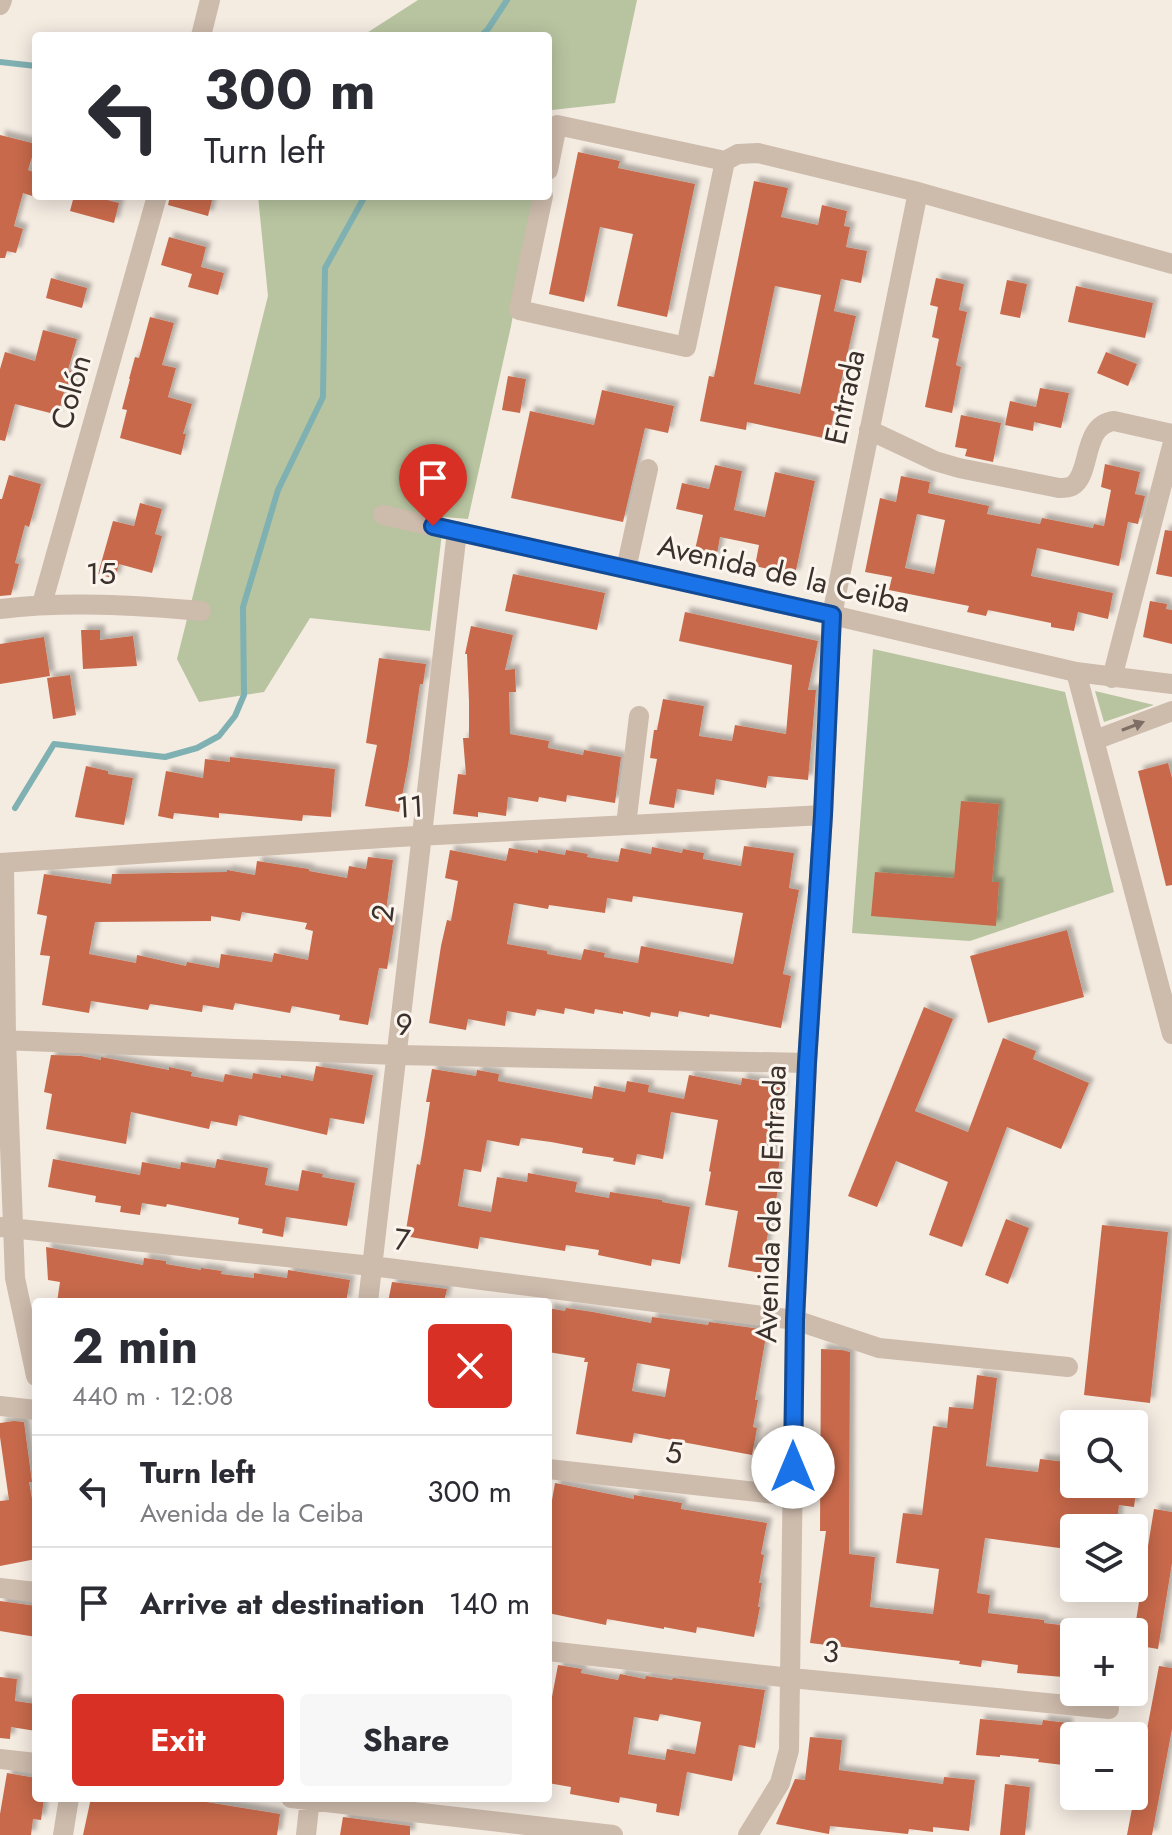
<!DOCTYPE html>
<meta charset="utf-8">
<style>
body{margin:0;font-family:Jost,sans-serif;background:#f7f7f7;color:#2b2b33;height:100vh;display:flex;flex-direction:column;font-size:30px;white-space:nowrap}
*{box-sizing:border-box;margin:0}
p{font-size:26px;color:#7c7c81}
.icon{flex:none;width:44px;height:44px;fill:none;stroke:currentColor;stroke-width:2;stroke-linecap:round;stroke-linejoin:round}
.map{position:relative;flex:1;overflow:hidden}
.side{position:absolute;left:32px;top:1298px;width:520px;height:504px;display:flex;flex-direction:column;background:#fff;border-radius:8px;box-shadow:0 4px 20px #0003}
.side>*{flex:none}
.guide{position:absolute;left:32px;top:32px;width:520px;height:168px;border-radius:8px;box-shadow:0 4px 20px #0003;background:#fff;color:#2b2b33;overflow:hidden}
.controls{position:absolute;left:1060px;top:1410px;display:grid;gap:16px}
.controls a{display:grid;place-items:center;width:88px;height:88px;border-radius:8px;background:#fff;box-shadow:0 4px 20px #0003;font-size:40px}
.pin{position:absolute;display:grid;place-items:center;width:68px;height:68px;color:#fff;margin:-82px -34px;border-radius:50% 50% 50% 0;rotate:-45deg;box-shadow:0 0 8px #0007}
.pin .icon{rotate:45deg}
.me{position:absolute;width:88px;margin:-44px;rotate:0deg;stroke-linejoin:round;filter:drop-shadow(0 0 6px #0008)}
.turn{display:flex;align-items:center;gap:28px;height:168px;padding:0 40px;font-size:36px}
.turn .icon{width:104px;height:104px;stroke-width:2.5}
.turn b{display:block;font-size:56px;line-height:68px}
.round{display:grid;place-items:center;flex:none;width:84px;height:84px;border-radius:8px;background:#f7f7f7}
.summary{display:flex;align-items:center;justify-content:space-between;height:136px;padding:0 40px}
h1{font-size:48px;font-weight:700;line-height:60px}
.primary-button{display:flex;gap:16px;margin-top:auto;padding:16px 40px}
.primary-button a{flex:1;height:92px;border-radius:8px;background:#d93025;color:#fff;font-size:32px;font-weight:700;line-height:92px;text-align:center}
.primary-button a+a{background:#f7f7f7;color:#2b2b33}
ul{padding:0;list-style:none}
li{display:flex;align-items:center;gap:24px;height:112px;padding:0 40px;border-top:2px solid #e1e1e2}
li div{flex:1}
li b{display:block;font-size:30px}
li em{font-style:normal}
.map>svg:first-child{display:block}
.green{fill:#b8c4a0}
.lines{fill:none;stroke-linecap:round;stroke-linejoin:round}
.stream{stroke:#7fb0b2;stroke-width:6}
.building{fill:#c8694b;fill-rule:evenodd;filter:url(#shadow)}
.minor{stroke:#cdbbac;stroke-width:20}
.oneway{fill:#7d6f65}
.route-casing{stroke:#114b97;stroke-width:20}
.route{stroke:#1a73e8;stroke-width:14}
.labels{text-anchor:middle;stroke-width:6;stroke-linejoin:round;paint-order:stroke}
.street-label{font-size:30px;fill:#3b302b;stroke:#fbf5ee}
</style>
<div class="map">
<svg width="1172" height="1835" viewBox="0 0 1172 1835">
<defs>
<filter id="shadow"><feDropShadow dx="5" dy="-5" stdDeviation="2" flood-color="#0004"/></filter>
</defs>
<rect width="100%" height="100%" fill="#f4ebe1"/>
<!-- green -->
<path class="green" d="M418,0H637L615,103L552,110L548,129V36H362Z
M258,196H535L511,326L468,519L444,517L430,631L310,618L264,692L199,702L177,659L268,296Z
M873,649L1065,692L1114,892L970,941L852,933Z
M1095,691L1154,705L1104,722Z"/>
<g class="lines">
<!-- stream -->
<path class="stream" d="M481,36L488,29L507,0
M0,62L36,66
M15,808L54,744L165,757L197,748L219,736L235,716L244,695L243,607L278,490L323,397L325,268L365,196"/>
</g>
<!-- building -->
<path class="building" d="M0,135L36,144L28,170L36,173L32,196L23,193L14,226L23,229L16,253L7,251L5,258H0Z
M578,152L620,161L618,168L695,184L667,317L617,306L633,234L600,227L584,302L549,294Z
M754,181L788,188L781,217L818,225L822,205L847,211L844,226L850,227L846,247L867,251L861,283L841,279L834,311L856,316L828,439L747,422L746,430L700,421L709,376L714,377ZM775,286L821,295L800,394L754,384Z
M74,196H92L119,203L114,223L70,211Z
M170,196H213L208,216L168,205Z
M169,237L206,247L201,267L224,273L218,295L188,287L192,274L161,265Z
M51,278L87,288L82,308L46,298Z
M936,278L964,284L959,310L967,312L956,365L961,367L952,413L925,407L939,339L932,337L938,307L930,305Z
M1007,280L1027,284L1020,318L1000,314Z
M1076,286L1153,303L1145,338L1068,322Z
M150,317L174,323L162,365L176,368L168,397L192,404L183,434H186L181,455L120,438L127,410L122,409L130,379H129L135,357L139,358Z
M43,330L77,339L68,370L75,372L69,394L64,392L58,415L15,404L5,441L0,440V369L5,352L35,361Z
M1106,352L1137,364L1128,386L1097,373Z
M508,376L526,379L520,413L502,410Z
M1040,388L1069,393L1061,428L1034,422L1033,431L1005,425L1010,401L1036,407Z
M602,390L674,406L668,433L645,428L623,522L511,498L530,411L594,425Z
M961,415L1001,423L993,462L965,456L967,449L955,447Z
M1105,464L1140,472L1135,494L1145,496L1138,524L1128,522L1119,566L1037,548L1031,576L1113,593L1108,619L1078,612L1074,631L1051,627V623L988,610L986,616L967,612L969,606L889,590L892,577L865,572L880,498L896,502L901,476L930,482L928,493L989,506L987,514L1040,524L1042,518L1093,528L1094,524L1104,526L1111,490L1101,487ZM917,514L945,520L934,574L905,568Z
M715,465L742,471L734,510L765,517L775,472L815,481L795,575L755,566L759,545L720,537L716,559L694,554L703,515L676,509L682,483L709,489Z
M9,475L41,484L29,527L25,525L15,563L19,564L11,595L0,596V499H2Z
M140,503L162,509L155,534L162,536L152,573L119,564L115,579L98,574L113,521L134,526Z
M1165,530L1172,531V577L1156,574Z
M513,574L605,593L597,630L505,611Z
M1150,601L1167,604L1166,609L1172,610V644L1143,637Z
M685,612L818,641L808,690H816L808,780L768,776L766,788L716,779L714,795L677,789L674,808L649,804L657,759L650,758L654,730H657L663,699L704,706L699,736L732,741L735,725L786,734L792,665L679,641Z
M471,626L513,635L505,670L515,669L516,692H509L510,734L549,741L548,748L583,755L584,750L621,757L615,803L567,795L566,802L539,797L538,802L508,797L506,816L478,812V817L453,814L458,774L466,775L463,738H469V701L467,654H465Z
M81,630H100V640L133,636L137,666L83,669Z
M44,637L50,676L0,684V644Z
M379,658L426,664L423,684H420L408,765L399,812L365,806L377,745L366,743Z
M70,675L76,715L53,719L47,678Z
M230,757L335,769L331,817L303,815L302,821L219,813V818L174,813L173,819L158,816L166,771L203,778L205,759L230,762Z
M1168,763L1172,778V885L1166,886L1138,771Z
M86,766L108,771V774L133,778L124,825L75,817Z
M961,801L999,804L992,882H999L996,926L871,916L875,872L954,878Z
M744,846L794,853L789,888L799,890L783,974L791,976L781,1028L710,1014L709,1017L679,1011L678,1017L651,1012L650,1017L623,1011V1014L595,1009L594,1014L565,1008L564,1014L537,1009L535,1016L507,1011L505,1026L468,1019L466,1030L429,1023L441,946L447,920L451,921L458,881L445,878L450,850L506,861L509,848L538,853V850L565,855L566,850L588,854L587,857L618,862L621,848L651,854L652,847L682,853L683,849L704,853L703,859L741,866ZM633,896L743,913L733,964L641,946L638,963L604,957L605,953L584,949L581,960L547,954V951L507,944L514,903L548,909L549,905L605,913L607,898L632,902Z
M368,857L393,860L385,918L395,920L387,969L379,968L368,1025L339,1020L340,1015L292,1006L290,1013L235,1003L233,1010L203,1005L202,1012L150,1004L148,1010L91,1001L89,1013L42,1005L50,956L40,955L47,916L37,914L44,874L111,884L112,874L227,872V870L255,875L257,861L309,869V871L347,878L349,866L366,869ZM242,912L307,923L305,929L313,931L308,960L274,953L272,962L221,954L219,968L187,962L186,966L137,955L136,963L89,954L95,922L211,921V916L240,921Z
M1067,930L1084,997L988,1023L970,956Z
M924,1007L953,1019L915,1111L968,1132L1003,1038L1036,1051L1033,1059L1089,1083L1061,1149L1007,1127L962,1247L929,1235L948,1182L896,1161L877,1207L848,1196Z
M51,1055L81,1056L101,1060V1057L169,1070V1067L192,1072L191,1076L223,1082L225,1074L252,1079L253,1073L281,1078V1075L313,1081L316,1066L373,1075L364,1124L330,1118L327,1135L239,1115L237,1126L211,1121L209,1129L131,1112L126,1144L46,1129L52,1094L44,1092Z
M432,1069L476,1076L477,1070L499,1074L498,1081L592,1099L594,1086L625,1092L627,1081L649,1085L648,1092L684,1099L689,1075L741,1085L742,1078L783,1085L775,1128H779L774,1158L780,1159L775,1189H778L773,1217L771,1216L761,1273L728,1267L738,1211L705,1205L711,1172L709,1171L718,1120L671,1112L663,1159L637,1154L635,1165L613,1161L614,1158L582,1153L583,1148L551,1142L521,1138L519,1146L487,1140L481,1172L464,1169L458,1206L491,1212L497,1177L527,1182L528,1173L577,1182L575,1192L609,1198L610,1192L662,1200V1202L690,1207L680,1264L652,1259L651,1266L598,1255L599,1250L566,1245L565,1251L480,1237L478,1249L405,1236L417,1164L420,1165L425,1135L430,1102H426Z
M53,1159L140,1175L142,1162L180,1169L181,1162L215,1168L217,1159L268,1168L265,1185L298,1191L302,1170L323,1174L322,1177L355,1183L347,1226L286,1217L283,1237L262,1233L263,1229L238,1224L239,1218L167,1204L166,1207L142,1203L140,1215L120,1212L121,1206L95,1202L96,1196L48,1187Z
M1006,1219L1029,1228L1008,1284L985,1275Z
M1102,1225L1168,1232L1150,1403L1084,1395Z
M46,1247L143,1265L144,1258L166,1261V1264L201,1270V1268L222,1271L221,1274L254,1278V1273L287,1278L288,1270L350,1280L346,1302H57L60,1282L48,1280Z
M392,1282L447,1289L444,1302H388Z
M548,1308L565,1311L566,1308L593,1312L651,1323L652,1317L708,1325L709,1322L767,1330L755,1400H758L753,1427L757,1428L752,1455L634,1433L632,1443L576,1434L588,1362H584L585,1358L548,1352ZM637,1363L670,1369L665,1397L632,1391Z
M821,1349L842,1350L850,1352L849,1554L875,1557L870,1607L933,1614L939,1569L896,1563L903,1513L922,1515L933,1426L947,1428L949,1407L973,1409L977,1375L997,1378L986,1466L1038,1472L1040,1459L1074,1463V1484H1137L1134,1507L1119,1505L1116,1528H1074V1550L985,1538L977,1593L990,1595L988,1613L1044,1620V1623L1069,1626L1063,1677L1017,1673L1018,1665L982,1660L981,1667L959,1664L960,1661L810,1643L826,1531H820Z
M14,1421L24,1422L32,1482H29L36,1521V1559L0,1566V1501L9,1500L0,1437V1423Z
M555,1483L634,1499V1495L682,1503L681,1509L767,1523L761,1554L764,1555L759,1583H762L758,1607H760L754,1637L697,1627L696,1633L664,1627V1629L607,1619L606,1625L548,1613V1523Z
M1154,1509L1172,1512V1563L1158,1649L1134,1645V1633Z
M0,1601L36,1606V1637L0,1631Z
M558,1665L582,1669L581,1673L618,1680L620,1674L645,1679L646,1676L672,1680L673,1678L765,1690L755,1748L739,1745L732,1781L687,1772L679,1816L656,1812L657,1804L620,1797L619,1803L570,1794L571,1787L548,1783V1718ZM660,1714L701,1722L695,1754L667,1749L665,1760L628,1754L634,1717L658,1721Z
M1159,1666L1172,1668V1729L1152,1835H1127Z
M0,1677L17,1679L15,1701L36,1704V1731L11,1727L10,1739L0,1738Z
M980,1719L1042,1725L1043,1720L1068,1723L1063,1765L1038,1762L1039,1759L1000,1755V1757L976,1755Z
M810,1737L842,1740L839,1770L943,1784L944,1777L975,1780L969,1831L933,1827V1832L909,1829L908,1834L830,1826L829,1834L776,1824L795,1779L805,1780Z
M7,1773L36,1778V1798H44L41,1820L33,1819L31,1835H0V1814Z
M1005,1784L1030,1787L1025,1835H1000Z
M91,1798H144L164,1801V1798H182L280,1814L277,1835H83Z
M343,1817L410,1826V1835H340Z"/>
<g class="lines">
<!-- minor -->
<path class="minor" d="M0,5L2,0
M201,36L210,0
M548,170L557,125L725,161L738,154L758,153L918,192L1172,264
M543,196L519,310L686,347L725,161
M869,430L935,461L959,468L1059,488C1063,488 1068,488 1072,486C1092,475 1081,425 1114,421L1172,434
M383,515L832,615L1076,672L1172,684
M626,569L648,469
M42,604L157,196
M0,609C67,601 134,605 201,611
M1076,672L1172,1034
M1112,678L1172,446
M1095,740L1172,711
M626,825L639,716
M0,863L398,837L823,815
M4,863L6,1040L15,1278L36,1376
M0,1040L397,1055L807,1063
M0,1227L372,1266L795,1320L879,1348L1068,1367
M368,1302L457,531
M0,1406L36,1410
M548,1469L793,1496
M0,1588L36,1592
M548,1651L791,1678L1109,1709
M0,1759L36,1763
M291,1798L613,1835
M63,1835L69,1798
M306,1835L310,1798
M748,1835L780,1783L789,1750L795,1320L807,1063L823,815L832,615L918,192"/>
</g>
<!-- one-way arrows -->
<defs><path id="oneway-solid" d="M-6-.8H1V-3.2L6.5 0L1 3.2V.8H-6Z" transform="scale(2)"/></defs>
<use class="oneway" href="#oneway-solid" transform="translate(1133 726) rotate(-21)"/>
<g class="lines">
<!-- route casing -->
<g class="route-casing">
<path id="route" d="M433,526L832,615L823,815L807,1063L795,1320L793,1467"/>
</g>
<!-- route -->
<use href="#route" class="route"/>
</g>
<g class="labels">
<!-- street labels -->
<g class="street-label">
<text transform="translate(71 392) rotate(-74)" y="10">Colón</text>
<text transform="translate(845 397) rotate(-78)" y="10">Entrada</text>
<text x="101" y="584">15</text>
<text transform="translate(784 574) rotate(13)" y="10">Avenida de la Ceiba</text>
<text transform="translate(410 807) rotate(-3)" y="10">11</text>
<text transform="translate(383 913) rotate(-83)" y="10">2</text>
<text transform="translate(404 1025) rotate(1)" y="10">9</text>
<text transform="translate(771 1204) rotate(-88)" y="10">Avenida de la Entrada</text>
<text transform="translate(402 1240) rotate(7)" y="10">7</text>
<text transform="translate(674 1453) rotate(6)" y="10">5</text>
<text transform="translate(831 1652) rotate(5)" y="10">3</text>
</g>
</g>
</svg>
<div class="controls">
<a><svg class="icon" aria-label="search" viewBox="0 0 24 24"><circle cx="10" cy="10" r="6"/><path d="M15 15l6 6"/></svg></a>
<a><svg class="icon" aria-label="layers" viewBox="0 0 24 24"><path d="M12 4l9 5-9 5-9-5zM3 14l9 5 9-5"/></svg></a>
<a>+</a>
<a>−</a>
</div>
<div class="pin" style="left:433px;top:526px;background:#d93025"><svg class="icon" aria-label="arrive" viewBox="0 0 24 24"><path d="M6 21V4h12l-3 4 3 4H6"/></svg></div>
<svg class="me" style="left:793px;top:1467px" viewBox="-20 -20 40 40"><circle r="19" fill="#fff"/><path d="M0-13L10 11 0 6-10 11z" fill="#1a73e8"/></svg>
<div class="guide">
<div class="turn"><svg class="icon" aria-label="left" viewBox="0 0 24 24"><path d="M17 20v-9H6M10 6l-5 5 5 5"/></svg><div><b>300 m</b>Turn left</div></div>
</div>
<section class="side">
<div class="summary"><div><h1>2 min</h1><p>440 m · 12:08</p></div><a class="round" style="background:#d93025;color:#fff"><svg class="icon" aria-label="close" viewBox="0 0 24 24"><path d="M6 6l12 12M18 6L6 18"/></svg></a></div>
<ul>
<li><svg class="icon" aria-label="left" viewBox="0 0 24 24"><path d="M17 20v-9H6M10 6l-5 5 5 5"/></svg><div><b>Turn left</b><p>Avenida de la Ceiba</p></div><em>300 m</em></li>
<li><svg class="icon" aria-label="arrive" viewBox="0 0 24 24"><path d="M6 21V4h12l-3 4 3 4H6"/></svg><div><b>Arrive at destination</b></div><em>140 m</em></li>
</ul>
<div class="primary-button"><a>Exit</a><a>Share</a></div>
</section>
</div>
